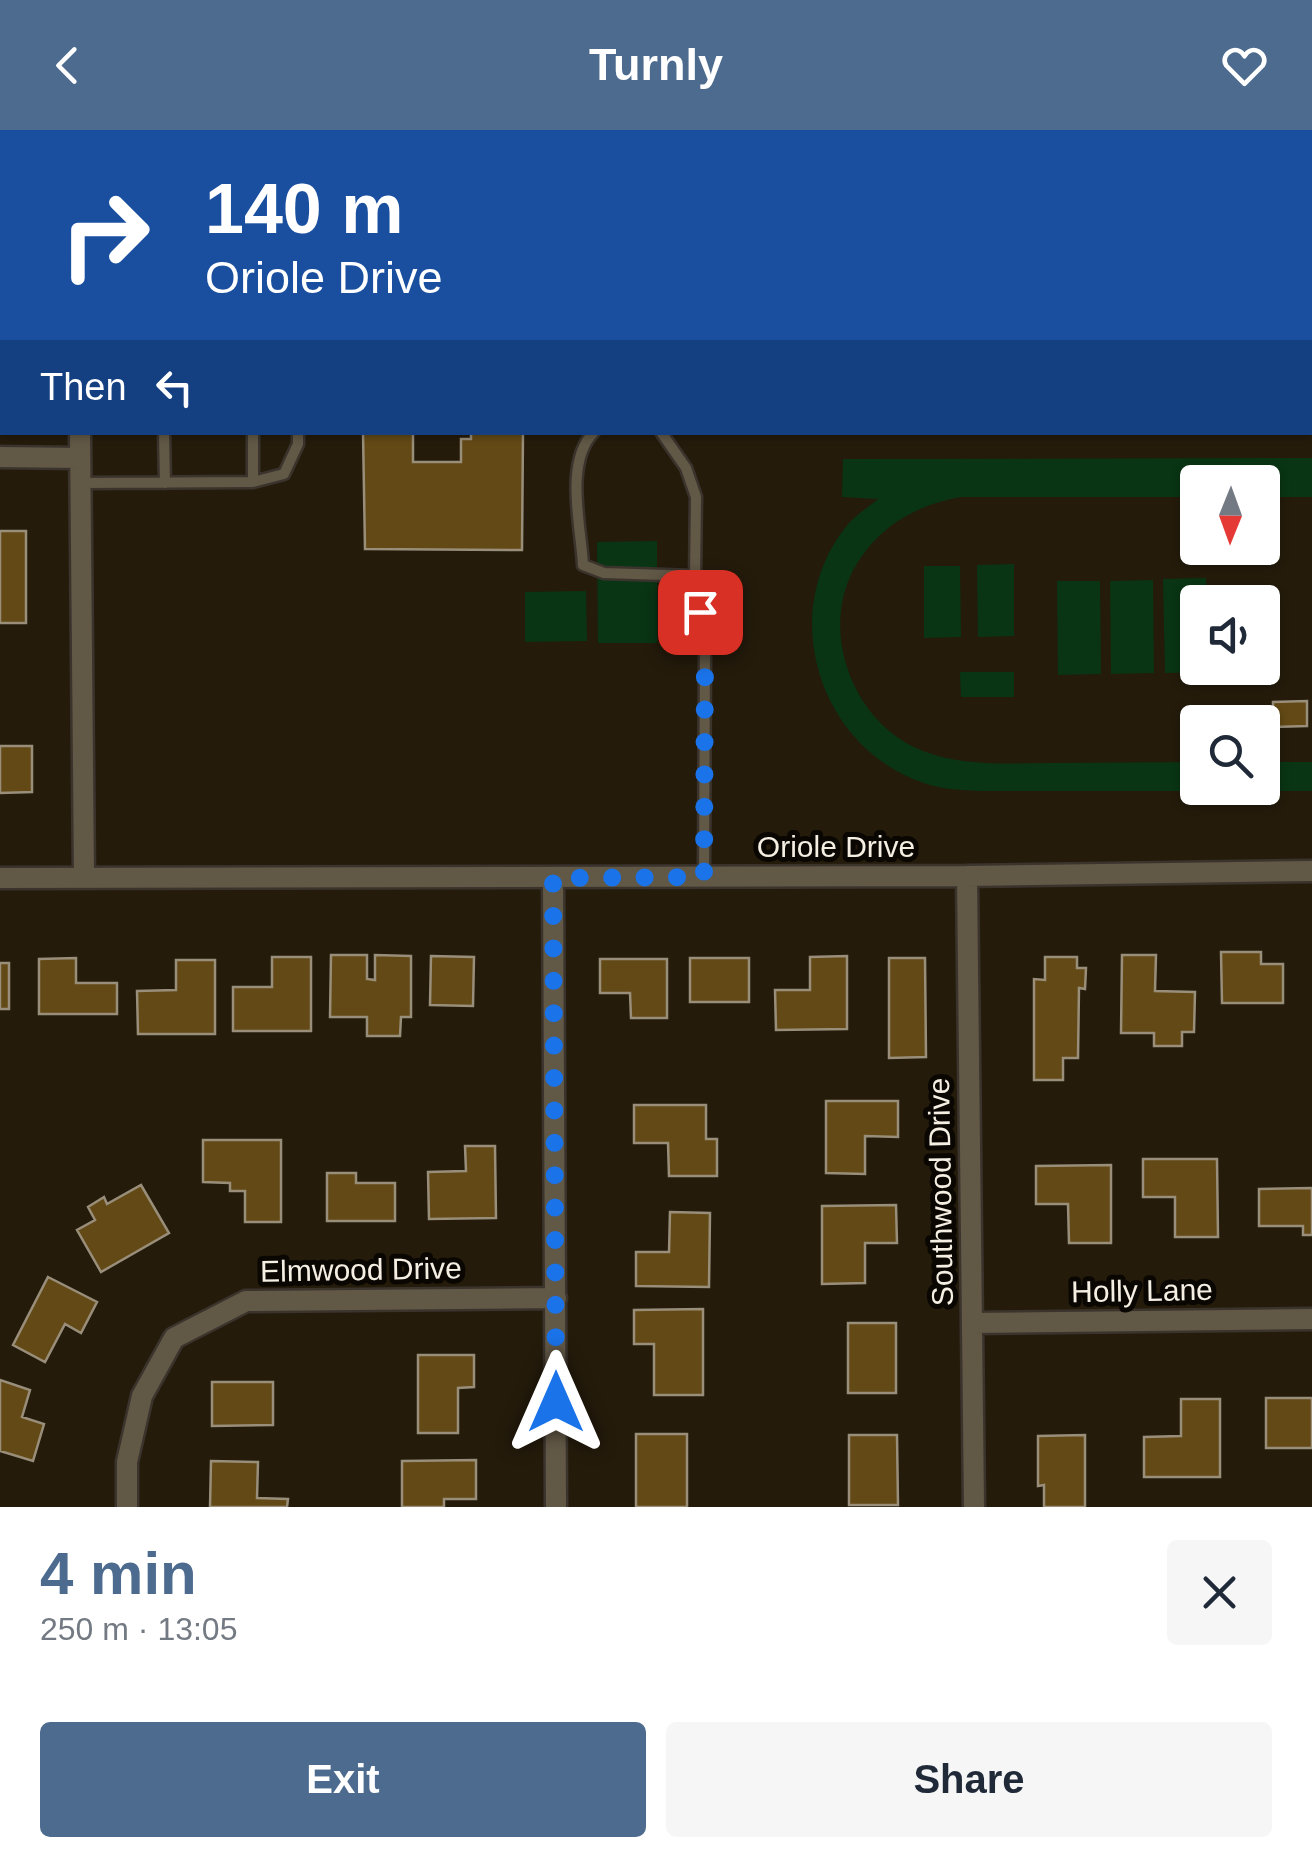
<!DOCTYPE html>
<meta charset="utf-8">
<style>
body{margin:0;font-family:Helvetica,sans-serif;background:#f6f6f7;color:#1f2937;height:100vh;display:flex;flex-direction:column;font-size:38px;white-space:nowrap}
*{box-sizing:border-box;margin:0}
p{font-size:32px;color:#747a83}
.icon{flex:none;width:55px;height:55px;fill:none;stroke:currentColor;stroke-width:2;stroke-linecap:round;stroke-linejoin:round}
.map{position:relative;height:1377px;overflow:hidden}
.drawer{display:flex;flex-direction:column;background:#fff;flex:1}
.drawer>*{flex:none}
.hud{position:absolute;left:0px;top:0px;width:1312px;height:305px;box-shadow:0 2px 8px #0004;background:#1a4fa0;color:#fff;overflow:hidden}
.needle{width:65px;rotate:181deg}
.fabs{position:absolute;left:1180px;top:335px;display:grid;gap:20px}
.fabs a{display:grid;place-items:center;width:100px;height:100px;border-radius:10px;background:#fff;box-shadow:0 2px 8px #0004;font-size:50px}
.pin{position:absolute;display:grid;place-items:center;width:85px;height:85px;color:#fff;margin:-42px;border-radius:20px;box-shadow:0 5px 15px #0006}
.me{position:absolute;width:110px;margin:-55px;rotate:0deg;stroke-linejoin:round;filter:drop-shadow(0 0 8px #0008)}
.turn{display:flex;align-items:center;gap:35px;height:210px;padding:0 40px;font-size:45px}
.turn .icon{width:130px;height:130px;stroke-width:2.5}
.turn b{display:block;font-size:70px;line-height:85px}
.then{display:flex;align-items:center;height:95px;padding:0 40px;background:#0003;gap:20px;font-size:38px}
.round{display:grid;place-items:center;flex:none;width:105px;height:105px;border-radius:10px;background:#f6f6f7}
.headline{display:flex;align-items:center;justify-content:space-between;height:170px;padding:0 40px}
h1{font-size:60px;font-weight:600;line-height:75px;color:#4d6b8f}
.cta{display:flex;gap:20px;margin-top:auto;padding:20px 40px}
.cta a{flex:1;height:115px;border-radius:10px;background:#4d6b8f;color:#fff;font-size:40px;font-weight:600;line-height:115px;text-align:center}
.cta a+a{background:#f6f6f7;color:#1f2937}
header{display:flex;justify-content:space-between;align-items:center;height:130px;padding:0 40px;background:#4d6b8f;color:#fff;font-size:45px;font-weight:600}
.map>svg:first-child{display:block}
.green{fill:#093514}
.building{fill:#634915;stroke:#998e7a;stroke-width:2.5}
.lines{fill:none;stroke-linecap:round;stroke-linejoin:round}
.service-casing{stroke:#3b342d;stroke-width:15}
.minor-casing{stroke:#3b342d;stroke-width:25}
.service{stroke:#625846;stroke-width:10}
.minor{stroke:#625846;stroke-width:20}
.route{stroke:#1a73e8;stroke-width:18;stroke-dasharray:0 32.4}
.labels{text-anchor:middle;stroke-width:10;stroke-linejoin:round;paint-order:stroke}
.street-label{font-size:30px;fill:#f4eee3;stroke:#0a0602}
</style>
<header><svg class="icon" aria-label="back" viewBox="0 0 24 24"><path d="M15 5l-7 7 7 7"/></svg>Turnly<svg class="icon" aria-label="heart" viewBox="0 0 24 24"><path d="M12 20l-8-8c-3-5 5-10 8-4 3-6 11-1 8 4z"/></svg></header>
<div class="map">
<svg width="1312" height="1377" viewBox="0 0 1312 1377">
<rect width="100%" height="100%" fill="#241b0b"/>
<!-- green -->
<path class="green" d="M1312,328V367H1263L1262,352H1198L1197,367H961C920,374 884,393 860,429C815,494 851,594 923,621C963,637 1009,633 1052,633C1100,633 1149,632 1197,632L1198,658H1262L1263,632H1312V661H981C957,660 936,659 913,649C815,608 778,477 849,393C857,384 869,377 878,369L842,367L843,329Z
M657,411V513H598L597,412Z
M1014,434V506L978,507L977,435Z
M924,436H960L961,507L924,508Z
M1206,448L1207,472H1198V538H1208V542L1165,543L1163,449Z
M1153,450L1154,543L1111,544L1110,451Z
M1057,451H1100L1101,544L1058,545Z
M586,461L587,511L525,512V462Z
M960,542H1014V567H961Z"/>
<!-- building -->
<path class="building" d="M362,0H523V2H362Z
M610,0H676L680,2H608Z
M363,302H413V332H461V309H471V302H523L522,420L365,419Z
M0,401H26V493H0Z
M1307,571V596L1273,597V572Z
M0,616H32V662L0,663Z
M1221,822H1261V834H1283V873H1222Z
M331,825H367V849L375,850V825L411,826V887H401L400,906H367V887H330Z
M1122,825H1156L1155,861L1195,862L1194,902H1182V916H1154V903H1121Z
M431,826L474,827L473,876L430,875Z
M847,826V899L776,900L775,860H810V827Z
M272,827H311V901H233V857H272Z
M1045,827H1077V838H1086L1085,859L1079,858L1078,928H1063V950H1034V849L1045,850Z
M76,828V853H117V884H39V829Z
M690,828H749V872H690Z
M889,828H925L926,927L889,928Z
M600,829H667V888H631L630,863H600Z
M176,830H215V904H138L137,861L176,860Z
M0,833H9V879H0Z
M826,971H898V1007L865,1006V1044L826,1043Z
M634,975H706V1009H717V1046H669L668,1013H634Z
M203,1010H281V1092H245V1061H230V1053L203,1052Z
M465,1016H495L496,1088L429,1089L428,1042L466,1041Z
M1143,1029H1217L1218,1107H1175V1067H1143Z
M1111,1035V1113H1069L1068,1074H1036V1036Z
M327,1043H356V1053H395V1091H327Z
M141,1055L169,1103L101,1142L77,1100L95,1090L88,1077L104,1067L107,1074Z
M1312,1058V1105H1303V1096H1259V1059Z
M896,1075L897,1113H865V1153L822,1154V1076Z
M670,1082L710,1083L709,1157L636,1156V1122H669Z
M48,1147L97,1172L81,1203L65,1194L45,1232L13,1215Z
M703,1179V1265H654V1214H634V1180Z
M848,1193H896V1263H848Z
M418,1225H474V1257L458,1258V1303H418Z
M0,1250L30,1260L22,1287L44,1294L33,1331L0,1321Z
M212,1252H273V1295L212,1296Z
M1266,1268H1312V1318H1266Z
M1181,1269H1220V1347H1144V1307L1181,1306Z
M636,1304H687V1377H636Z
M849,1305H897L898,1375H849Z
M1085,1305V1377H1044V1355L1038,1356V1306Z
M476,1330V1369H444V1377H402V1331Z
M211,1331L258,1332L257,1368L288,1369L287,1377H210Z"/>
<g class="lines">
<!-- service casing -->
<g class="service-casing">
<path id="service" d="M163,0V2
M251,0V2
M294,2V0
M164,302L165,353
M253,302V352
M594,302C564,332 581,396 583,435L604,443L695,446
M661,302L686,338L696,367L695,446L705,518L704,746
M81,353L253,352L284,344L298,314V302"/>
</g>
<!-- minor casing -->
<g class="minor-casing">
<path id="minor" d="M80,2V0
M80,302L84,748
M0,327L80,328
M967,746L974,1377
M0,748L967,746L1312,741
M553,748L556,1377
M972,1193L1312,1189
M127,1377V1332L142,1266L174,1208L246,1171L556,1168"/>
</g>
<!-- service -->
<use href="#service" class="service"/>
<!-- minor -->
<use href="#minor" class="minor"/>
</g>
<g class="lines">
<!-- route -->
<path class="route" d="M556,1272L553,748L704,747L705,518L700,482"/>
</g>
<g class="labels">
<!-- street labels -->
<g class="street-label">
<text x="836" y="727">Oriole Drive</text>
<text transform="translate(941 1062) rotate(-91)" y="10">Southwood Drive</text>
<text transform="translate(361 1140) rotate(-1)" y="10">Elmwood Drive</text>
<text transform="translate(1142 1161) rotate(-1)" y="10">Holly Lane</text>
</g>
</g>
</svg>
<div class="fabs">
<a><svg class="needle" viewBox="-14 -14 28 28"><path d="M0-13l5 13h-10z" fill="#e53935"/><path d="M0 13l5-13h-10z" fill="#747a83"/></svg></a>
<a><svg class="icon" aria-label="sound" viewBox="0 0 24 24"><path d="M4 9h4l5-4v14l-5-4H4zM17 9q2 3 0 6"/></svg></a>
<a><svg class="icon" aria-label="search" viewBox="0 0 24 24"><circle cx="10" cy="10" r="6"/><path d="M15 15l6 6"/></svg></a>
</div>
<div class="pin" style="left:700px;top:482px;background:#d93025"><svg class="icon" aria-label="arrive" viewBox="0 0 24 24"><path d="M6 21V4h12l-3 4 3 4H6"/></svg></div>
<svg class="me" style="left:556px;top:1272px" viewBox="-20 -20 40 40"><path d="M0-17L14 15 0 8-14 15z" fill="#1a73e8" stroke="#fff" stroke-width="4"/></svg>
<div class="hud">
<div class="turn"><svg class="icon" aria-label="right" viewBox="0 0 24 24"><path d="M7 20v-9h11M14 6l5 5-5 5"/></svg><div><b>140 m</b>Oriole Drive</div></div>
<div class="then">Then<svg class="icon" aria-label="left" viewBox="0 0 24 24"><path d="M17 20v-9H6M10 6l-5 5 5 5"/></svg></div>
</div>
</div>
<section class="drawer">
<div class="headline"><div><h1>4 min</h1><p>250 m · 13:05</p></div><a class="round"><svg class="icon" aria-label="close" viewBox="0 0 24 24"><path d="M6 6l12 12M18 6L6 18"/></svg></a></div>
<div class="cta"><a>Exit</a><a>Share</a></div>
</section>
